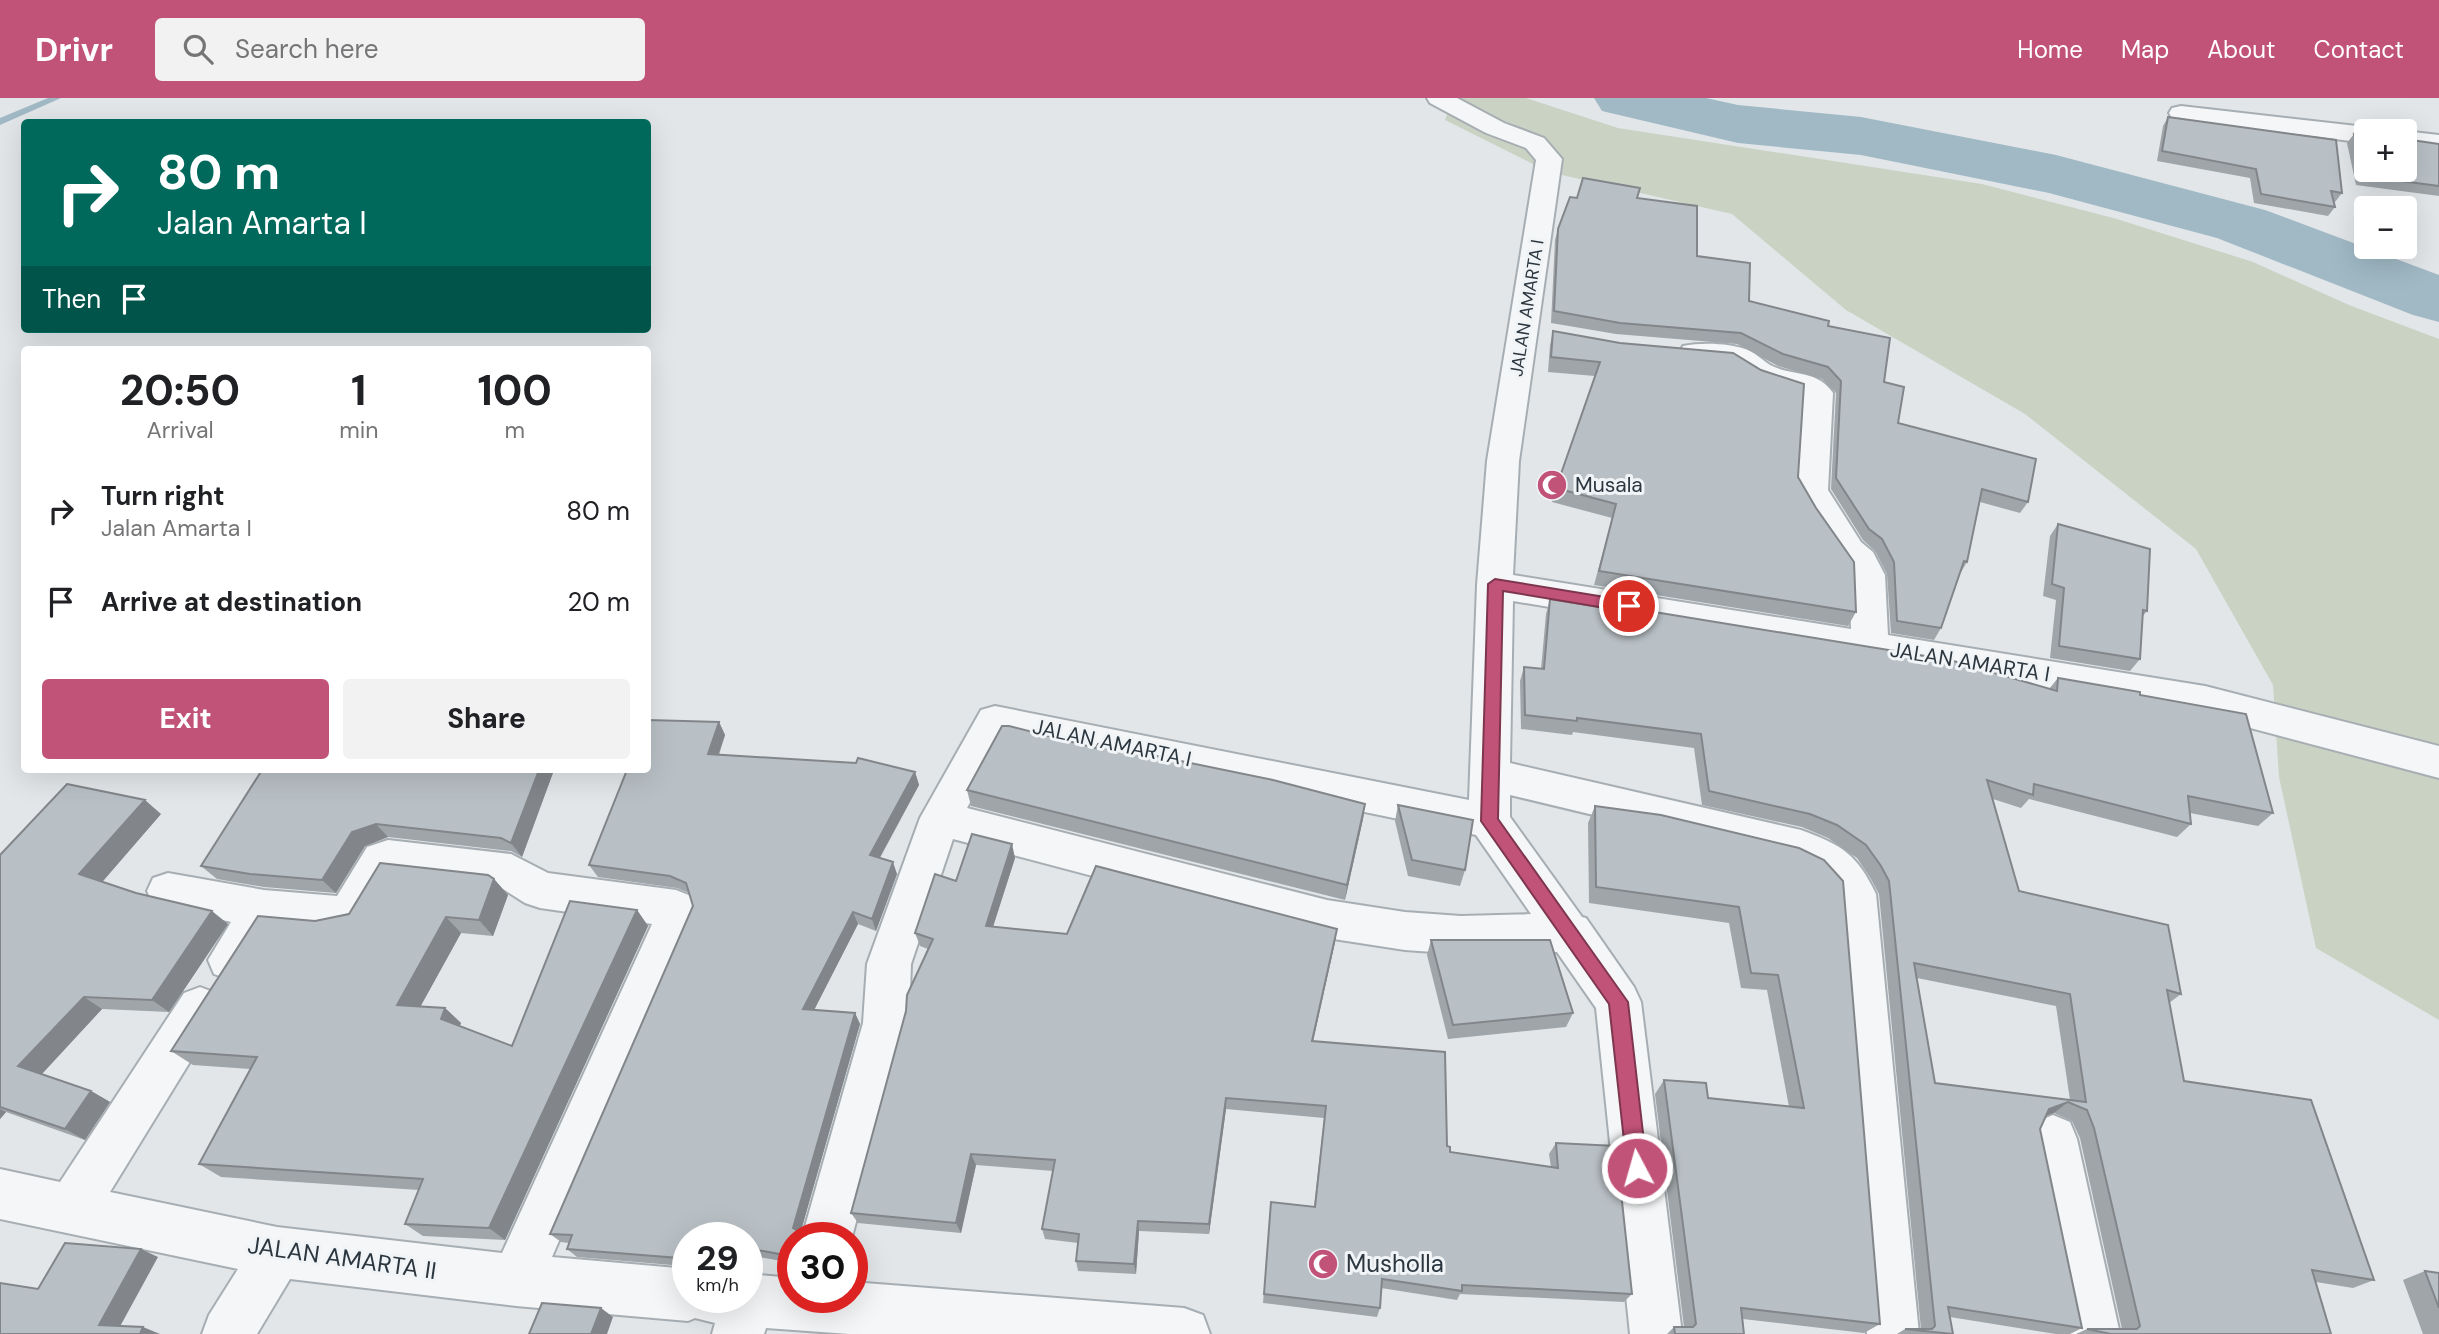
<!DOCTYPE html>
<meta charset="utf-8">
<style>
body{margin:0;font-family:"DM Sans",sans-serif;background:#f2f2f2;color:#202124;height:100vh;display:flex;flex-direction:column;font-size:26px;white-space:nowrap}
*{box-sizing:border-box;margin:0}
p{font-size:23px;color:#757577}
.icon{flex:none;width:38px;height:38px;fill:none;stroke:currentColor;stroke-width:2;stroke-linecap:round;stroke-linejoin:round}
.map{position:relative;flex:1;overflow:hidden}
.side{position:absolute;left:21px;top:248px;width:630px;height:427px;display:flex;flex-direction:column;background:#fff;border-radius:7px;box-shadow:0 7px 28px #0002}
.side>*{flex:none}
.top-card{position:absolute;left:21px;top:21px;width:630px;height:214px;border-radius:7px;box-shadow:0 7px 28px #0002;background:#00695c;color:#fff;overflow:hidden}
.controls{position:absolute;left:2354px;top:21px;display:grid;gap:14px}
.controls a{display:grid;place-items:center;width:63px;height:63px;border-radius:7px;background:#fff;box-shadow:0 7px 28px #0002;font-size:35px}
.speed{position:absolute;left:672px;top:1124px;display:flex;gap:14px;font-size:35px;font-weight:700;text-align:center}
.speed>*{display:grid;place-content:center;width:91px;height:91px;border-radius:50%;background:#fff;box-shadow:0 7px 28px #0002;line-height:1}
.speed small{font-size:18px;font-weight:400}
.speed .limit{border:10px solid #d22;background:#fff;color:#111}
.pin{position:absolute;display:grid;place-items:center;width:60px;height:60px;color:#fff;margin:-30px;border:4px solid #fff;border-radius:50%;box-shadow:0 2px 7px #0007}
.me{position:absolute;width:77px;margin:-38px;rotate:354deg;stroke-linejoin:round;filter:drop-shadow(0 0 5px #0008)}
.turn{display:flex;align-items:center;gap:24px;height:147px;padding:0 21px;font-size:32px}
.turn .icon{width:91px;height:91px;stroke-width:2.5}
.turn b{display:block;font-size:49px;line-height:60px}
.then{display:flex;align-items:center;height:66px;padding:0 21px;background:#0003;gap:14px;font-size:26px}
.eta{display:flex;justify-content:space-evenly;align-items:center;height:119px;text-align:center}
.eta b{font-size:42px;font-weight:700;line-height:49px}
.cta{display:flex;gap:14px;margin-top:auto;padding:14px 21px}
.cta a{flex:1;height:80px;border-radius:7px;background:#c25378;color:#fff;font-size:28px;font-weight:700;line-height:80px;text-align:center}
.cta a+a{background:#f2f2f2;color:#202124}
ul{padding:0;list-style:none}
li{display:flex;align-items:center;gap:21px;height:91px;padding:0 21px}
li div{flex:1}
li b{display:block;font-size:26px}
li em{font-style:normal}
header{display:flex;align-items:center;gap:42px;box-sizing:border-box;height:98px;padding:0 35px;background:#c25378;color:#fff}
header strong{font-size:33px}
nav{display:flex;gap:38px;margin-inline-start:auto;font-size:24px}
.search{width:490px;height:63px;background:#f2f2f2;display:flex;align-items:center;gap:18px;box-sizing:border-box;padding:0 24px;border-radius:7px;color:#757577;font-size:26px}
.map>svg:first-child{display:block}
.green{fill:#cad2c4}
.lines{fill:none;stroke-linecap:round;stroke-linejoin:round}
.stream{fill:#a0b9c5;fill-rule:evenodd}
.river{fill:#a0b9c5;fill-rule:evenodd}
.minor-casing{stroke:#a7aeb3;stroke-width:4}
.minor{fill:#f4f6f7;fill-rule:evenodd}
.wall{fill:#9fa5a9;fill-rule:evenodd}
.shaded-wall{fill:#82868a}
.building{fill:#b9c0c5;stroke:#82868a;stroke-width:2;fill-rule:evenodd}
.route{fill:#c25378;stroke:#7e364e;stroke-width:2}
.labels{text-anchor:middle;stroke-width:6;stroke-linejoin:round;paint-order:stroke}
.far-street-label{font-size:18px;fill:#2b363f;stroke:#f1f4f6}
.poi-label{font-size:21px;fill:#2b363f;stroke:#f1f4f6;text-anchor:start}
.street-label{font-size:21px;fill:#2b363f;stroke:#f1f4f6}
.near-street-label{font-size:24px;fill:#2b363f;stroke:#f1f4f6}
.near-poi-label{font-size:24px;fill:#2b363f;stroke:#f1f4f6;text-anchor:start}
</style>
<header>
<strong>Drivr</strong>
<div class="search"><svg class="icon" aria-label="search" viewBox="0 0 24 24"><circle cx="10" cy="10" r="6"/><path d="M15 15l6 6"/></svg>Search here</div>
<nav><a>Home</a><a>Map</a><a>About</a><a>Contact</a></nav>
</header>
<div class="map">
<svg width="2439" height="1236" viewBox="0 0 2439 1236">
<rect width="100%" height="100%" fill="#e2e6e9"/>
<!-- green -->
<path class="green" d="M1453,0H1526L1618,30L1982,86L2117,121L2253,164L2349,207L2439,241V922L2316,850L2279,679L2273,587L2196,451L2025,316L1846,212L1732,116L1549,74L1445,22Z"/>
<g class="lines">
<!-- stream -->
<path class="stream" d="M48,0H61L0,27V20Z"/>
<!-- river -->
<path class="river" d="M1594,0H1706L1738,7L1861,19L2056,57L2265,112L2439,177V224L2413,217L2217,140L2049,95L1861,57L1738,45L1602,13Z"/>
<!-- minor casing -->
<g class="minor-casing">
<path id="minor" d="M1427,0H1457L1504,25L1544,40L1562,61L1519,363L1513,477L1851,531L1849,477L1811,423L1794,392L1801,297L1798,294L1749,281L1730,267L1683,262L1679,255L1683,248C1702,244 1730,245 1748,252C1757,256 1762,262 1770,267C1793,279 1817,271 1833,295L1828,392L1861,444L1873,454L1885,477L1888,537L2205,588L2439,648V680L2205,618L1513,503L1510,665L1801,732C1842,747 1857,756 1876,796L1919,1236H1867L1834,798C1822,780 1809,770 1789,764L1510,697V719L1582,819L1586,820L1634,889L1641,904L1682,1236H1630L1596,910L1557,854L1461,856L1405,852L1327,840L953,741L911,866L909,925L852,1139H802L863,925L867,866L920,720L981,612L995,608L1469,702L1477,487L1487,363L1536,62L1526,50L1486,35L1430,5ZM1005,640L1476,737L1531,816L1461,818L1405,814L1327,802L967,710Z
M2181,8L2366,29L2376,33H2366V45L2172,20L2169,15L2172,10Z
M2404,33L2439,37V53L2404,49Z
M388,742L511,756L548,775L676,792L691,798L697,811L698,820L552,1159L688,1171V1199H747V1176L793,1180V1199H852V1184L1184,1210L1203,1217L1210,1236H849L766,1230L764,1236H712L715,1225L695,1220L688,1223L516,1208L290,1181L257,1236H202L209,1217L238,1171L0,1121V1071L60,1084L184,895L200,889L216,895L223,910L110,1094L277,1129L502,1155L652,826L540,810L525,805L503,791L394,779L365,829L361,831L346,837L275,831L246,876L230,882L214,876L208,862L231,824L153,806L147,793L153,780L168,775L264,792L337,798L367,749Z
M2053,1017L2070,1024L2077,1041L2120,1236H2068L2029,1041L2036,1024Z"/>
</g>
<!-- minor -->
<use href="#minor" class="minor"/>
</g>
<!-- wall -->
<path class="wall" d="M2168,19L2342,95L2335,104H2333L2335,109L2328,118L2254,105L2250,80L2157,63L2163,28Z
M2354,36L2439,46V98L2356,87L2347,45Z
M1577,100H1637L1697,158L1749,203L1828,228L1884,284L1898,325L2028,404L2020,415L1980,404L1967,464L1960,476L1941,530L1934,542L1891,535L1887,476L1875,453L1863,442L1831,391L1836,295L1822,281L1778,268L1737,246L1616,236L1551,225L1555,142L1558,131Z
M1553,233L1798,379L1856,514L1848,528L1594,487L1612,420L1552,404L1556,390L1595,278L1548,274L1550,247Z
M2058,426L2147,513L2142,519L2140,561L2130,573L2050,560L2056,502L2043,498L2050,438Z
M1550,501L1597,509L1599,505L2049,591L2058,580L2140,597L2273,715L2258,728L2190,715L2191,726L2177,739L2029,701L2021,710L1993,701L2019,793L2181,896L2169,905L2184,983L2374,1182L2353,1190L2316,1184L2331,1236L2122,1231L2080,1040L2072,1023L2054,1015L2046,1017L2040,1031L2082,1230L2070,1236H2056L1950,1219L1953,1236H1897L1905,1231H1921L1879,796L1871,781L1857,760L1828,740L1802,729L1702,707L1694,650L1573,634L1572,637L1521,631L1520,583L1524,569L1541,571L1546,516ZM1917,880L2056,908L2070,1002L1935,985Z
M719,624L725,637L719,657L915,674L919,687L880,760L897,776L876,833L858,826L814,912L855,915L860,926L800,1136L793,1139V1165L747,1157V1139H688V1171L684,1168L577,1159L567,1151L569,1145L561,1144L550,1136L693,808L689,795L677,790L598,779L589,767Z
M1096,650L1365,706L1363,721L1345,802L971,708L967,692Z
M262,672H554L522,759L511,753L388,739L365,748L336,795L264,789L217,781L201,768Z
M1398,707L1465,772L1460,788L1408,778L1395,723Z
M1595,708L1799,750L1880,1226L1864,1235L1743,1221L1744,1236H1667L1674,1229H1684L1655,996L1664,982L1708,1000L1789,1009L1767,892L1741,890L1729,825L1589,805L1588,725Z
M161,716L102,784L228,826L169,914L102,911L42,976L91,993L110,1004L85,1042L6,1014L0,1021V757Z
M1015,760L993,829L1067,836L1337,831L1335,844L1313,944L1447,1048L1450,1054L1551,1069L1549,1056L1556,1045L1632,1196L1624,1204L1460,1196L1457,1202L1381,1190L1380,1210L1377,1219L1263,1205L1271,1104L1314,1109L1324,1020L1226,1011L1209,1136L1139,1133L1136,1176L1078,1173L1076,1163L1078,1145L1045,1141L1042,1131L1053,1073L976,1067L961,1135L858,1125L851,1115L928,851L920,848L915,835L956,783Z
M494,781L508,797L493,838L461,835L420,909L445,910L461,925L459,928L512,948L637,812L648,828L505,1142L423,1138L405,1126L419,1092L221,1079L199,1066L250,971L193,967L171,953L315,823Z
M1431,842L1573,915L1566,929L1448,941L1427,857Z
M2425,1173L2439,1175V1236H2423L2403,1182Z
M2087,1231L2111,1236H2076Z"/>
<!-- shaded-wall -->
<path class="shaded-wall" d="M719,624L725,637L714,669L708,656Z
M539,672H554L522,759L511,745Z
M915,674L919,687L875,768L870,757Z
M145,702L161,716L97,790L79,776Z
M1365,706L1363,721L1345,802L1347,787Z
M376,726L388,739L365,748L336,795L322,782L352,734Z
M1012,746L1015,760L989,841L986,828Z
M893,764L897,776L876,833L872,821Z
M494,781L508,797L493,838L479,822Z
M637,812L648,828L505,1142L489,1130Z
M212,813L228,826L169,914L152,902Z
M853,814L858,826L809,922L803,911Z
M446,819L461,835L413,922L397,907Z
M1337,831L1335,844L1310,956L1312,943Z
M84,899L102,911L39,979L18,968Z
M445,910L461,925L457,936L441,921Z
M855,915L860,926L800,1136L803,1139H796L793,1130Z
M91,993L110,1004L85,1042L65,1031Z
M1226,1000V1011L1209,1136V1126Z
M2068,1004L2054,1015L2035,1022L2049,1011Z
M0,1011L6,1014L0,1021Z
M971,1056L976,1067L961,1135L956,1125Z
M1138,1123L1139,1133L1136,1176L1134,1166Z
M141,1151L158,1159L117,1234L99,1227Z
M601,1210L613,1219L607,1236H591Z
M143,1229L160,1236H140Z"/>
<!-- building -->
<path class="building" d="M2168,19L2336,42L2342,95L2331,93L2335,109L2261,96L2256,71L2162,53Z
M2354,36L2366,38V72H2404V41L2439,46V88L2363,78Z
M1583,80L1640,90L1637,100L1697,108V158L1750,165L1749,203L1829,223L1828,228L1890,240L1884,284L1904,289L1898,325L2036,361L2028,404L1982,391L1967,464L1964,463L1941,530L1897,523L1894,464L1882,441L1869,431L1836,380L1841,283L1828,269L1783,256L1741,235L1620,225L1554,213L1558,131L1570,99L1577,100Z
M1553,233L1620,245L1733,255L1761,272L1804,286L1798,379L1816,410L1854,464L1856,514L1599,473L1616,406L1556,390L1600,264L1551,259Z
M2058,426L2150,451L2147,513L2143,512L2140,561L2059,548L2064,490L2052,486Z
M1550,501L1599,509V505L1950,562L2057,593L2058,580L2140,594V597L2246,616L2273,715L2188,698L2191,726L2034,686L2033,697L1987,682L2019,793L2168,827L2181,896L2167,892L2184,983L2311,1002L2374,1182L2312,1172L2331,1236H2111L2087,1231H2137L2140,1228L2094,1030L2087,1012L2068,1004L2049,1011L2040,1031L2082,1230L1948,1209L1953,1236L1905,1231H1932L1935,1228L1889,783L1881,768L1866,747L1837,727L1810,716L1709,693L1701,636L1577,620V623L1525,617L1524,569L1544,571ZM1914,865L2070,896L2086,1004L1935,985Z
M648,622L719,624L708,656L856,665L858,660L915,674L870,757L893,764L872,821L853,814L803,911L855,915L793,1130L798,1133L796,1139H793V1149L790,1158L747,1150V1139H688V1167L682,1166L679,1160L567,1151L572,1137L550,1136L693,808L686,785L670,778L589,767L627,672H648Z
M1002,628H1009L1096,650L1098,646L1273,682L1365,706L1347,787L967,692Z
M262,672H539L511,745L501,740L376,726L352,734L322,782L250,776L201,768Z
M67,686L145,702L79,776L136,795L212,813L152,902L84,899L18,968L91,993L65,1031L0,1009V757Z
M1398,707L1473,722L1465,772L1412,762Z
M1595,708L1661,717L1799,750L1824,762L1843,783L1880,1226L1741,1210L1744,1236H1675L1674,1229H1693L1696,1226L1664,982L1706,985L1708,1000L1804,1010L1778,877L1751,875L1739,809L1596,789Z
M972,736L1012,746L986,828L1067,836L1096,768L1337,831L1312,943L1445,954L1447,1048L1450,1049V1054L1558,1070L1556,1045L1616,1048L1632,1196L1462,1187V1193L1382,1181L1380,1210L1264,1196L1271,1104L1315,1109L1326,1008L1226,1000L1209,1126L1138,1123L1134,1166L1076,1163L1079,1136L1042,1131L1055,1062L971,1056L956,1125L851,1115L906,913L907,897L933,841L915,835L935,776L956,783Z
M380,765L488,777L494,781L479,822L446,819L397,907L445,910L441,921L512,948L570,803L637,812L489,1130L405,1126L423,1081L199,1066L257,959L171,953L258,818L315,823L349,816Z
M1431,842H1550L1573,915L1453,927Z
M65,1145L141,1151L99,1227L143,1229L140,1236H0V1185L38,1191Z
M2425,1173L2439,1175V1210Z
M542,1205L601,1210L591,1236H529Z"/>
<!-- route -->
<path class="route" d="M1495,481L1629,503L1637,508L1629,514L1503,493L1498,721L1628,904L1647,1070L1644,1077L1637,1080L1630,1077L1627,1070L1609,906L1481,723L1488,486Z"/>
<!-- icons -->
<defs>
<g id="mosque-disc" transform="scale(1.575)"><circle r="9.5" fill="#c25378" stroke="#f1f4f6"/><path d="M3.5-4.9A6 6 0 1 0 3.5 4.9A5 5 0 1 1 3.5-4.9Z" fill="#fff"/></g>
</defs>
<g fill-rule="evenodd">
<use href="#mosque-disc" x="1552" y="387"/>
<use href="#mosque-disc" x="1323" y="1166"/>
</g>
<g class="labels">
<!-- far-street labels -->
<g class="far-street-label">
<text transform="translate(1527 210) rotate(-81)" y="6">JALAN AMARTA I</text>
</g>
<!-- poi labels -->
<g class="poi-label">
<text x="1575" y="394">Musala</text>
</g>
<!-- street labels -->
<g class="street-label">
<text transform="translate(1970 564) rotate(9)" y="7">JALAN AMARTA I</text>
<text transform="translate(1112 645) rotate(12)" y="7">JALAN AMARTA I</text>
</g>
<!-- near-street labels -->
<g class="near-street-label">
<text transform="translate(342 1160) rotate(8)" y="8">JALAN AMARTA II</text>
</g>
<!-- near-poi labels -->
<g class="near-poi-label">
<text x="1346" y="1174">Musholla</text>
</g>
</g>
</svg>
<div class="controls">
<a>+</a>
<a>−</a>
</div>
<div class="speed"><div>29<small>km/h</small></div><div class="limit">30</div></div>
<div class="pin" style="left:1629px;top:508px;background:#d93025"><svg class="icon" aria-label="arrive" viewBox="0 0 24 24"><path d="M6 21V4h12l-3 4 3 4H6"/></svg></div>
<svg class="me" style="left:1637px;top:1070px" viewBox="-20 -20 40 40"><circle r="17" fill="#c25378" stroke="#fff" stroke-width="3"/><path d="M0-11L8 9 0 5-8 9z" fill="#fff"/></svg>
<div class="top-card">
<div class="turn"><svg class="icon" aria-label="right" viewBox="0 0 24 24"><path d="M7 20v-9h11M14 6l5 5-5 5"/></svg><div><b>80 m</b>Jalan Amarta I</div></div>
<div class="then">Then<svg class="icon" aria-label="arrive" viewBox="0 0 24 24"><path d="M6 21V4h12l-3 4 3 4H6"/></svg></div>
</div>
<section class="side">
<div class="eta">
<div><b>20:50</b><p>Arrival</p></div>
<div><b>1</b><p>min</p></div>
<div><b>100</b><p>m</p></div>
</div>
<ul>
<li><svg class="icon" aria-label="right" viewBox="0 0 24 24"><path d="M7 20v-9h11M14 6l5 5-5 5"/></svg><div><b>Turn right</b><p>Jalan Amarta I</p></div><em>80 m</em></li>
<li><svg class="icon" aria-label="arrive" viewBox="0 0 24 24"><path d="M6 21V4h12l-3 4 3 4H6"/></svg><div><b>Arrive at destination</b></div><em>20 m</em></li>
</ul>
<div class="cta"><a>Exit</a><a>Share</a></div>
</section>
</div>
